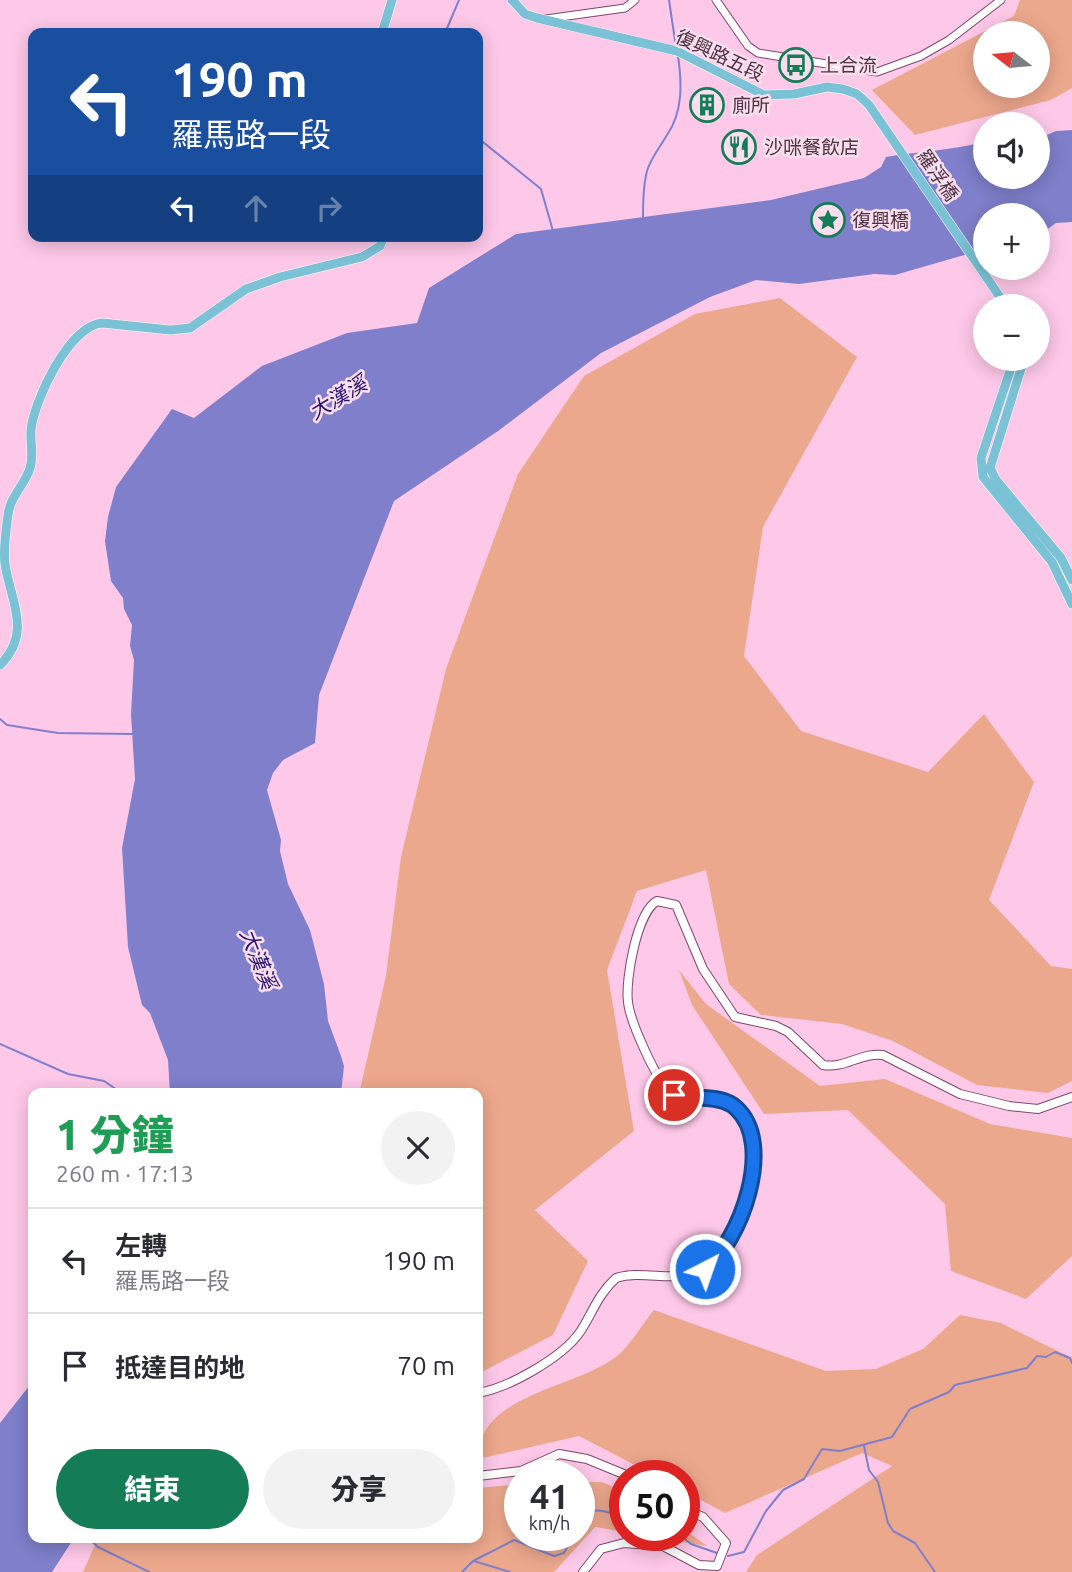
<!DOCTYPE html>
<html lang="zh-TW">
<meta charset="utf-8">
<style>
body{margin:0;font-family:Ubuntu,"Noto Sans TC",sans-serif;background:#f2f2f3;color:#2b2b33;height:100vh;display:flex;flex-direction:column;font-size:26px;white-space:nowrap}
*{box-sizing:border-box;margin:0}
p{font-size:23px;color:#7c7c81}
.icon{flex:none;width:38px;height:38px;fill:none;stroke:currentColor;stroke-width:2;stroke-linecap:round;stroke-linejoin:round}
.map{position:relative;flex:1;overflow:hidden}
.panel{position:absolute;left:28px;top:1088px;width:455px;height:455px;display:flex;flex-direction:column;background:#fff;border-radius:14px;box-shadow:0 4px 18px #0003}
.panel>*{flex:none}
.hud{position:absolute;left:28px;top:28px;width:455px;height:214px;border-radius:14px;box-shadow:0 4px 18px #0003;background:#1a4fa0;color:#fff;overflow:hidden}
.needle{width:46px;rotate:286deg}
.buttons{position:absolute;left:973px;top:21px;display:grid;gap:14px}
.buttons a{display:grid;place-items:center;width:77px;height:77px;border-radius:50%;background:#fff;box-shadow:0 4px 18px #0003;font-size:35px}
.speed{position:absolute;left:504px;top:1460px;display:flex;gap:14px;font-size:35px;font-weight:700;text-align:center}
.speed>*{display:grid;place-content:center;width:91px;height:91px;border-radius:50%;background:#fff;box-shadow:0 4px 18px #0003;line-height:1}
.speed small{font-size:18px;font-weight:400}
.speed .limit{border:10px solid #d22;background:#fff;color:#111}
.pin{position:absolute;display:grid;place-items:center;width:60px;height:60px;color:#fff;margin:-30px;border:4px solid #fff;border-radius:50%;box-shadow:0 2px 7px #0007}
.me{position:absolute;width:77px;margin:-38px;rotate:41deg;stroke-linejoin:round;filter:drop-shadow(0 0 5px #0008)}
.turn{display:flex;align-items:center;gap:24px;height:147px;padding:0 28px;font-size:32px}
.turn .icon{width:91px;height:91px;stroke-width:2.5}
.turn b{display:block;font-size:49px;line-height:60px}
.lanes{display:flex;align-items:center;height:66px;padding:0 28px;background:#0003;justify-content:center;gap:35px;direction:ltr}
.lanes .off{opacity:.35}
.round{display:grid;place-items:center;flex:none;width:74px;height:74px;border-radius:37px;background:#f2f2f3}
.headline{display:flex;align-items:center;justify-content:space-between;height:119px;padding:0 28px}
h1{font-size:42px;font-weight:800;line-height:52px;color:#1e9e55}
.cta{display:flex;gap:14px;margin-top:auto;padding:14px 28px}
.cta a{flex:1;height:80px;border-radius:42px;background:#147c56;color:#fff;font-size:28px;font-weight:800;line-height:80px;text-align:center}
.cta a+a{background:#f2f2f3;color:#2b2b33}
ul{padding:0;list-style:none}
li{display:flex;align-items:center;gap:21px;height:105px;padding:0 28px;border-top:2px solid #e1e1e2}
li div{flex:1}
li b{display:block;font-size:26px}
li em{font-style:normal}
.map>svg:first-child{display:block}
.green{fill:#eca88d;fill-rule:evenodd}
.water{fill:#7f7fcb}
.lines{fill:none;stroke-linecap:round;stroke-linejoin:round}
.stream{stroke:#7f7fcb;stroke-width:2}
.tertiary-casing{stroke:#7f466b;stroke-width:9}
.secondary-casing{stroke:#7f466b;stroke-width:10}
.primary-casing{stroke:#fff;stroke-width:10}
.tertiary{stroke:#fff;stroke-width:7}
.secondary{stroke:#fff;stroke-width:8}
.primary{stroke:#7cc2d6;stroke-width:9}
.route-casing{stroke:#114b97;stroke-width:18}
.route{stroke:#1a73e8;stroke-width:12}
.labels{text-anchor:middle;stroke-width:5;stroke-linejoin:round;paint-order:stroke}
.street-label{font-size:19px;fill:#4c3242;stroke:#fadeee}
.poi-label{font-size:19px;fill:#4c3242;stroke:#fadeee;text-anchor:start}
.water-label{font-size:21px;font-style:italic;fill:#27156f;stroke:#fadeee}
</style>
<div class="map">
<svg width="1072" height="1572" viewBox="0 0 1072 1572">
<rect width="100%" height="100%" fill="#fec8e8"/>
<!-- green -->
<path class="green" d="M1020,0H1072V88L1051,100L915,135L872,90L1014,16ZM985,33H1038V86H985Z
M780,298L857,357L763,527L744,656L801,731L928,772L984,714L1034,782L989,900L1051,966L1072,969V1081L1048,1093L977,1085L893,1041L842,1024L761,1015L729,984L706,870L637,891L607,970L634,1131L535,1210L588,1261L553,1335L478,1374V1094H359L386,976L401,857L446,669L518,474L584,376L695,314Z
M679,970L706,1004L820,1086L885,1079L990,1124L1072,1138V1256L1026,1299L951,1271L945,1204L848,1110L764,1114L692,1005Z
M654,1310L826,1371L876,1369L923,1349L960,1315L1001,1323L1072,1358V1572H746L757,1555L892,1466L862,1453L725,1513L684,1491V1475H654L579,1436L478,1459C478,1393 576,1389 617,1356C631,1345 642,1324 654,1310Z
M579,1482H602L625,1492V1532L595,1527L554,1572H83L98,1538H478V1488L520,1484V1535H579Z
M684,1529L707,1546L639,1535H684Z"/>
<!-- water -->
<path class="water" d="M1072,130V222L1056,223L1038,236V215H985V249L895,275L874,274L799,284L756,280L710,297L601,353L498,431L394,501L319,695L315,743L283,760L273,773L267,790L281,840L280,851L288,884L310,930L324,984L328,1021L341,1056L344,1066L341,1094H170L168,1060L150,1013L142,1005L128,947L122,848L135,779L131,714L134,660L130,646L132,625L124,609L123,598L111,581L105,541L108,517L116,487L172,409L194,418L262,366L347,333L417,323L429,288L516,234L771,200L864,178L881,167L886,157C919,151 950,151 983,142H985V177H1038V139L1056,131Z
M33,1381V1538H74L52,1572H0V1423Z"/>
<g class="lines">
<!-- stream -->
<path class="stream" d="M669,0L676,47
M445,33L459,0
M478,138L541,189L553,231
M643,217C643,202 643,182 648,168C653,155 660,147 667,135C683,112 682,83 678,56
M0,719L7,725L58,733L133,734
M0,1044L68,1074L104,1081L123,1094
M864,1446L869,1470L878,1482L888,1523L893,1531L915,1543L935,1572
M579,1524C590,1502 607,1512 625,1518
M680,1535L691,1544L717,1553
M88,1538L98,1547L149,1572
M728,1556L744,1552L766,1511L783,1490L804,1479L822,1449L840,1451L892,1437L910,1409L949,1392L955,1385L1027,1368L1037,1356L1046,1357L1055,1352L1070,1358L1072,1363
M474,1561L510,1572
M462,1572L473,1561L514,1540L554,1556L564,1553L574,1535"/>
<!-- tertiary casing -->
<g class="tertiary-casing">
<path id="tertiary" d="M716,0L748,46L758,53L877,72L921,56L949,40L1001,0
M546,19L625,8L635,0"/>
</g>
<!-- secondary casing -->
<g class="secondary-casing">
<path id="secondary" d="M478,1393C508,1388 562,1358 580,1332C592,1314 598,1294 616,1278C645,1269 679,1285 706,1268C744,1244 776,1132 731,1104C713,1099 687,1104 672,1094C657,1083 630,1021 628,1002C625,980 637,912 657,901L676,905L703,969L735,1017L776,1026L788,1032L823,1065C844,1069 862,1052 883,1055L960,1094L1009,1106L1038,1109L1072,1097
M478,1476L521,1471L559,1454L587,1459L626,1475
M583,1572L601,1549L624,1543L663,1546L699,1565L717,1566L726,1543L703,1517L684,1509"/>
</g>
<!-- primary casing -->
<g class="primary-casing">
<path id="primary" d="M512,0L525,14L537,18L677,51L764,95L794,94L827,87L843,89L857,94L869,105L1006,306
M382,33L392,0
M1014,359L981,458L983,477L1052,562L1072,604
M1024,359L990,468L996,480L1061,558L1072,580
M0,665C33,632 10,600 5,564C3,549 6,530 8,515C10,496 25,485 30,468C34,455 30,442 31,430C34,400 69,326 102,323L170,330L190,328L246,289L280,277L362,257L380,246L384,236"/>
</g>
<!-- tertiary -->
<use href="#tertiary" class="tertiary"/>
<!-- secondary -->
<use href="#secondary" class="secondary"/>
<!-- primary -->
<use href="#primary" class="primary"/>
</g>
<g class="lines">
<!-- route casing -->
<g class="route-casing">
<path id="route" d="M674,1095C693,1100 721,1094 736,1108C776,1144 740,1242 705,1269"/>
</g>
<!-- route -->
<use href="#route" class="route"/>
</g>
<!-- icons -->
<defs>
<g id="bus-ring" transform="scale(1.75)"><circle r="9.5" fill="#fadeee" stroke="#147c56" stroke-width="1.5"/><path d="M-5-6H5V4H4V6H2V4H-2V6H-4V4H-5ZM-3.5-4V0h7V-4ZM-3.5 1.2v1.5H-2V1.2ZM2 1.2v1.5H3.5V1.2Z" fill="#147c56"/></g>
<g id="building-ring" transform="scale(1.75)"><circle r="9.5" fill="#fadeee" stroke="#147c56" stroke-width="1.5"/><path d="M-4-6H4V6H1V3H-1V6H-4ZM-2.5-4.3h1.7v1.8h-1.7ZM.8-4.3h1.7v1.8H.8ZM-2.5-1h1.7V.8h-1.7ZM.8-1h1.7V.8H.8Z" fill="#147c56"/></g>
<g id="restaurant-ring" transform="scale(1.75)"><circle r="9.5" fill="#fadeee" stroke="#147c56" stroke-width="1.5"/><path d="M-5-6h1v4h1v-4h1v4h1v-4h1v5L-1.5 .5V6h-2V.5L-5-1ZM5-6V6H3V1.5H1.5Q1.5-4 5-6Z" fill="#147c56"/></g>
<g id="sight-ring" transform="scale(1.75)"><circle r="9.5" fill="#fadeee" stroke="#147c56" stroke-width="1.5"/><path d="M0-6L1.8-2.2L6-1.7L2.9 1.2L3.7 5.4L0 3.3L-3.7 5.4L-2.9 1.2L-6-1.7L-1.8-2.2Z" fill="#147c56"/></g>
</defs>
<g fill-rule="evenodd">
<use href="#bus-ring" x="796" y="65"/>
<use href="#building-ring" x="707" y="105"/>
<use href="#restaurant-ring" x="739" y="147"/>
<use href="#sight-ring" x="828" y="220"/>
</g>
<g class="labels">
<!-- street labels -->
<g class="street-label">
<text transform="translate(720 55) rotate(25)" y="7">復興路五段</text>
<text transform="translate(938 175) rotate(56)" y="7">羅浮橋</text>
</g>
<!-- poi labels -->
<g class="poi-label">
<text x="820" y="72">上合流</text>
<text x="732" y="112">廁所</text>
<text x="764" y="154">沙咪餐飲店</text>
<text x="852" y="227">復興橋</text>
</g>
<!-- water labels -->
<g class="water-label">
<text transform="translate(338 398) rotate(-31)" y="7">大漢溪</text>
<text transform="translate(258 959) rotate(68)" y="7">大漢溪</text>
</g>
</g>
</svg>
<div class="buttons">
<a><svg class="needle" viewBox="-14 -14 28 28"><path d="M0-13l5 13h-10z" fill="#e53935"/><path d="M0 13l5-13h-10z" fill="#7c7c81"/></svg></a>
<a><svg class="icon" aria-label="sound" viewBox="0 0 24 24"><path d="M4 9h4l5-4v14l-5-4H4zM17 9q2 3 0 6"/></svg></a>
<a>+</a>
<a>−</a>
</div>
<div class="speed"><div>41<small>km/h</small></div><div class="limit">50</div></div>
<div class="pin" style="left:674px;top:1095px;background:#d93025"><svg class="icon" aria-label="arrive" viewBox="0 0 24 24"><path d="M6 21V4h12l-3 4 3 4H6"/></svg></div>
<svg class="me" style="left:705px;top:1269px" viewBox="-20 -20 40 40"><circle r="17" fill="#1a73e8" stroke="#fff" stroke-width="3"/><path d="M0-11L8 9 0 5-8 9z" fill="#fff"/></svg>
<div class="hud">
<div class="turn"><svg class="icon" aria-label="left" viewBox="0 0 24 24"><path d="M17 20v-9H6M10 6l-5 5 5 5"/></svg><div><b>190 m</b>羅馬路一段</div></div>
<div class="lanes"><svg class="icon" aria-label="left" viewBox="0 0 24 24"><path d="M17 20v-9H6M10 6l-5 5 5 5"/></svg><svg class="icon off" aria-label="ahead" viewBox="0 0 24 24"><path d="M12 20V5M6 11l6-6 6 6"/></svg><svg class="icon off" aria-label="right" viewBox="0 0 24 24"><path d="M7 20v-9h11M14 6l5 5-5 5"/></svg></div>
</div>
<section class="panel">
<div class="headline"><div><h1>1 分鐘</h1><p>260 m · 17:13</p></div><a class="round"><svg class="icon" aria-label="close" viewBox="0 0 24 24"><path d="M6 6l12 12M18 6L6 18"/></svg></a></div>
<ul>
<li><svg class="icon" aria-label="left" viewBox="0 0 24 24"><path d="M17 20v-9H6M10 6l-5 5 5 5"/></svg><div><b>左轉</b><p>羅馬路一段</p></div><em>190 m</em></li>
<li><svg class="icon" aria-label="arrive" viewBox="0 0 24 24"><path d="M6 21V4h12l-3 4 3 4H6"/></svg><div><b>抵達目的地</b></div><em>70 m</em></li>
</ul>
<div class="cta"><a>結束</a><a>分享</a></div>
</section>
</div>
